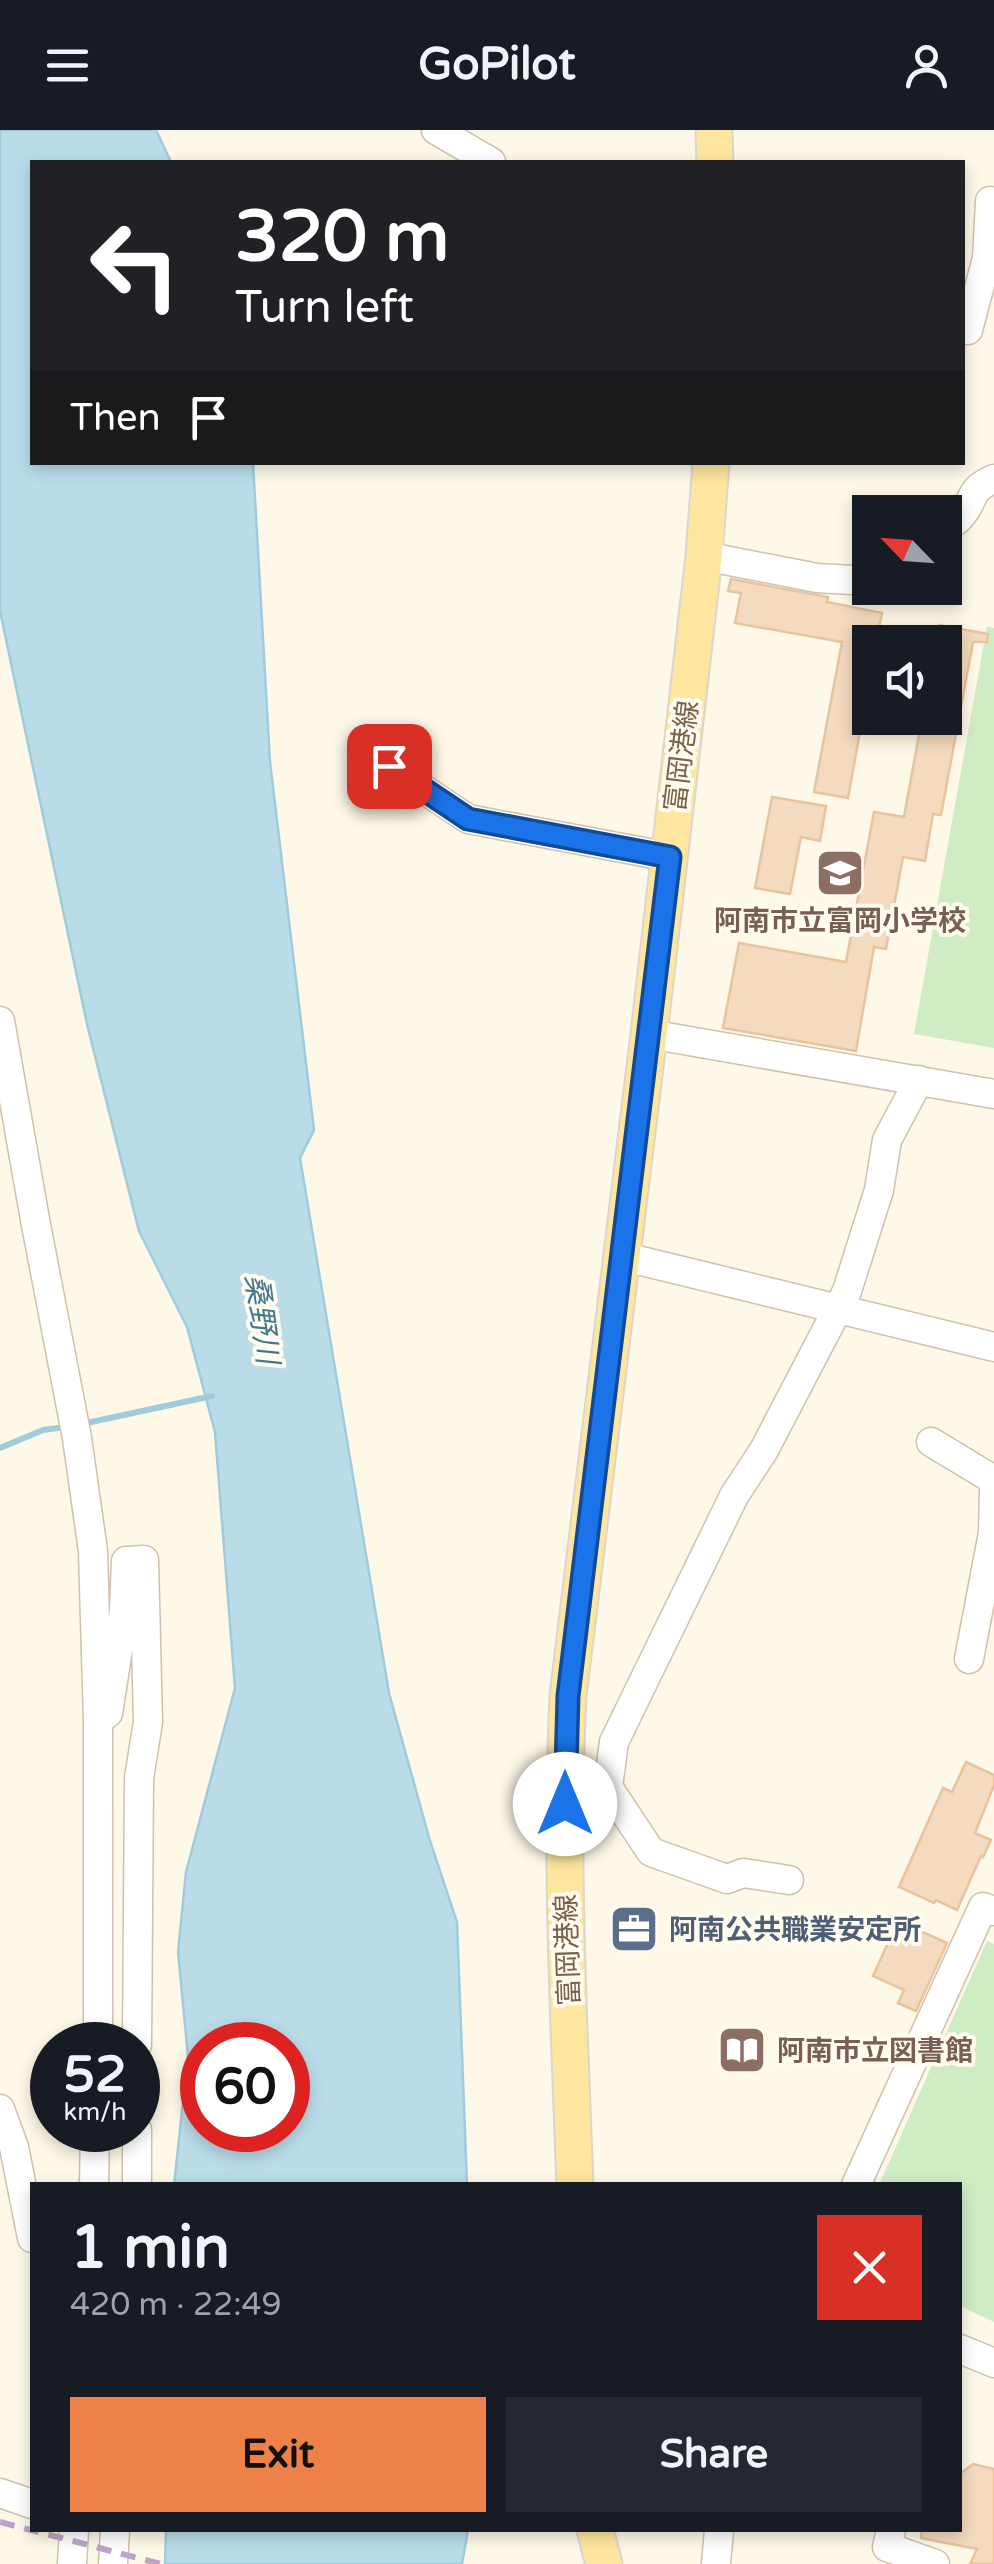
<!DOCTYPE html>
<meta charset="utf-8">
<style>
body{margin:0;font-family:"Varela Round","Noto Sans JP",sans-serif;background:#242831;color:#f1f3f6;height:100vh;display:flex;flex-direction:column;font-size:38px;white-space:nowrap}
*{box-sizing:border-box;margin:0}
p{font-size:32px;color:#9ea1a6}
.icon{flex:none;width:55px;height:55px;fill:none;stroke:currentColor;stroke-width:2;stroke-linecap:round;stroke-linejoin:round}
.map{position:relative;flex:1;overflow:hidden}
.panel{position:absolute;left:30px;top:2052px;width:932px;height:350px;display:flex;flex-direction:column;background:#171b24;border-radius:0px;box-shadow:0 5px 15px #0003}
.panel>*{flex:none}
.banner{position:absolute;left:30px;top:30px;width:935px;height:305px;border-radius:0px;box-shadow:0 5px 15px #0003;background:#202124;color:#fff;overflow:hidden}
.needle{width:65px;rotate:295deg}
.buttons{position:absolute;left:852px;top:365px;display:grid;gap:20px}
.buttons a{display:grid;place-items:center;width:110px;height:110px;border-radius:0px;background:#171b24;box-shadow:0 5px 15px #0003;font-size:50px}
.speed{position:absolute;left:30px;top:1892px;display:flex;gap:20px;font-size:50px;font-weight:700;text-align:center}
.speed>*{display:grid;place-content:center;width:130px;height:130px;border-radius:50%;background:#171b24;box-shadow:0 5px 15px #0003;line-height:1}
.speed small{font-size:25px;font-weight:400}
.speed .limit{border:15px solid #d22;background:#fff;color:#111}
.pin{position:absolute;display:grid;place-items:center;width:85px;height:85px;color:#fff;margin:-42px;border-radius:20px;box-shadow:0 5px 15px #0006}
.me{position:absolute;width:110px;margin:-55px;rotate:0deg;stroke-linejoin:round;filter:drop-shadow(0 0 8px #0008)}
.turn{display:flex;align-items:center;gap:35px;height:210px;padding:0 40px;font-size:45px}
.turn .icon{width:130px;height:130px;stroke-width:2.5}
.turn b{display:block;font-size:70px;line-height:85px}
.then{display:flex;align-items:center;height:95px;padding:0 40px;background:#0003;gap:20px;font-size:38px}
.round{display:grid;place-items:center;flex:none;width:105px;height:105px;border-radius:0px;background:#242831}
.overview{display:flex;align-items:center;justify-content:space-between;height:170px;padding:0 40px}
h1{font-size:60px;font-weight:700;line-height:75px}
.action{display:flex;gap:20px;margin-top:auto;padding:20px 40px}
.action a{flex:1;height:115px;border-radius:0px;background:#ed8147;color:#111;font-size:40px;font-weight:700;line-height:115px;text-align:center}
.action a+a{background:#242831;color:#f1f3f6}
header{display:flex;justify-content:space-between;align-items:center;height:130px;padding:0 40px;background:#171b24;font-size:45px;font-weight:700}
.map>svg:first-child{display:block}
.green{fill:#d0ecc5}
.water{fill:#badce9;stroke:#a0cbdb;stroke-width:2.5;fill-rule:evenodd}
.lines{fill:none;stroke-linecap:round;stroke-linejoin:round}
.stream{stroke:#a0cbdb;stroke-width:6}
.building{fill:#f4dabe;stroke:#e8c39d;stroke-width:2.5}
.minor-casing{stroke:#d0c1ac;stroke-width:31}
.major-casing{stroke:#dcd6d0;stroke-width:39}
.minor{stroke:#fff;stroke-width:28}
.major{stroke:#fee69e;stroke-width:35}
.rail{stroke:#bca4c9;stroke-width:6;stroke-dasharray:15 10;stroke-linecap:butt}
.route-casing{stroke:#114b97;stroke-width:25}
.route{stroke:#1a73e8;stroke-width:18}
.labels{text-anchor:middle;stroke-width:8;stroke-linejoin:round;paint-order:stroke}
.street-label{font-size:28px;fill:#79614a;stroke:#fffbef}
.education-label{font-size:28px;font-weight:bold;fill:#785e54;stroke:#fffbef}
.service-label{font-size:28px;font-weight:bold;fill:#4e5e75;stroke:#fffbef;text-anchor:start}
.water-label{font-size:30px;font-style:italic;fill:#41788e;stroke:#fffbef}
</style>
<header><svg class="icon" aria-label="menu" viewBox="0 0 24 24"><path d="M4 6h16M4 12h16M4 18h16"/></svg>GoPilot<svg class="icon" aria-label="person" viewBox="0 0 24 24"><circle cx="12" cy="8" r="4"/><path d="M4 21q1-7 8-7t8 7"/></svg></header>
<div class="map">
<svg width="994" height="2434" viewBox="0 0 994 2434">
<rect width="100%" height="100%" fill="#fdf8e8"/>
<!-- green -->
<path class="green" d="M987,496L994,498V918L914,904Z
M987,1811L994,1814V2192L960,2176V2055H879Z"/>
<!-- water -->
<path class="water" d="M0,0H156L171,32H32V332L253,333L270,632L314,1000L300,1028L389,1563L430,1711L457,1792L467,2055H174L188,1926L178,1822L186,1742L235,1558L215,1302L187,1197L139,1101L87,894L0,481ZM202,1915H288V2000H202Z
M166,2400H468L462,2434H165Z"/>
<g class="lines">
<!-- stream -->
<path class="stream" d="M82,1294L212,1266
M0,1318L43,1300L65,1297"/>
</g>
<!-- building -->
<path class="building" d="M731,449L828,467L827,472L882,483L876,512H870V546L848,668L814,662L842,512L735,493L741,463L728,461Z
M939,495L988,504L987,512H973L941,685L933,684L925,731L903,727L886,819L874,817L856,921L723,898L739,813L846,832L874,682L904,687L922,588H945V512H936Z
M772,667L826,676L820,711L801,707L790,764L755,758Z
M966,1632L994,1645V1655L975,1703L991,1710L983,1727L981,1726L957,1780L936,1770L934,1773L899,1757L943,1658L952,1662Z
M898,1791L947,1813L916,1881L898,1873L904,1860L873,1846Z
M973,2334L994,2339V2434H970L977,2419L921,2408L922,2400H960V2344Z"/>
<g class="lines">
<!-- minor casing -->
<g class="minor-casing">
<path id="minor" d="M436,0L491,32
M962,199L968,200L987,128L990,71
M945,397C950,394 956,392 960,387C976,370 967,360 994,349
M704,426L817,448L870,451
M389,636L468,689L670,727
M0,891L36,1095L77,1308L93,1421L98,1591L108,1583L124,1481L126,1431L144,1430L148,1592L139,1648L137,1915
M649,904L994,964
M621,1126L994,1217
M931,1312L994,1350
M969,1529L993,1403L994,1358
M789,1750L743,1743L727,1749L651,1722L608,1657L614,1612L734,1366L764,1320L847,1161L879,1060L887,1010L919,950
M98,1915V1591
M0,1979L14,2017L32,2108
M94,2055L95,2000
M137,2055V2000
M856,2055L983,1777L994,1781
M960,2219L994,2233
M0,2363L32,2374
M891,2400L887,2417L935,2434
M72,2434L74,2400
M113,2434L115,2400
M716,2434L719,2400"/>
</g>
<!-- major casing -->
<g class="major-casing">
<path id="major" d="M714,0L715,32
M575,2055C569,1892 560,1729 568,1566L649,904L704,426L711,332
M595,2400L604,2434"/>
</g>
<!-- minor -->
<use href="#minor" class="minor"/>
<!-- major -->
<use href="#major" class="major"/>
<!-- rail -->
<path class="rail" d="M0,2392L161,2434"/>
</g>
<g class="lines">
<!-- route casing -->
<g class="route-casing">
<path id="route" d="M389,636L468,689L670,727L568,1566L565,1674"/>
</g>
<!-- route -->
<use href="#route" class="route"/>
</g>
<!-- icons -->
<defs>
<g id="school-square" transform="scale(2.5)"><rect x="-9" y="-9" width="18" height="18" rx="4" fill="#8d6e63" stroke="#fffbef"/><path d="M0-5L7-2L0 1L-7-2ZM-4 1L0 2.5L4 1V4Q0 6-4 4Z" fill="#fff"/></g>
<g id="office-square" transform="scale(2.5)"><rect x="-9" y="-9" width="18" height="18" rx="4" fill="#5c6f8a" stroke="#fffbef"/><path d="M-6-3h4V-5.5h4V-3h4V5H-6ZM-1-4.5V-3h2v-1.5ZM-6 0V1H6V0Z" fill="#fff"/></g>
<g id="library-square" transform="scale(2.5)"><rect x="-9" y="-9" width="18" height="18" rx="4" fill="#8d6e63" stroke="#fffbef"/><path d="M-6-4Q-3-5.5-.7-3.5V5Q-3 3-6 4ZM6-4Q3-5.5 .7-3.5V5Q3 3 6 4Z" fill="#fff"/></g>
</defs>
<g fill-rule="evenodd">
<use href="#school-square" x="840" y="743"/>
<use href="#office-square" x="634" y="1799"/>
<use href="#library-square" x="742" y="1920"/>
</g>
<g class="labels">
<!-- street labels -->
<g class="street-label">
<text transform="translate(681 626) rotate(-83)" y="10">富岡港線</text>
<text transform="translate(567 1820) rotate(-92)" y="10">富岡港線</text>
</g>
<!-- education labels -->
<g class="education-label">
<text x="840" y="800">阿南市立富岡小学校</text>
<text x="777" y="1930" text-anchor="start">阿南市立図書館</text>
</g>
<!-- service labels -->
<g class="service-label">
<text x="669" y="1809">阿南公共職業安定所</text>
</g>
<!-- water labels -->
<g class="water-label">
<text transform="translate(262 1189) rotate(82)" y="10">桑野川</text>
</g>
</g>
</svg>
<div class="buttons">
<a><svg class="needle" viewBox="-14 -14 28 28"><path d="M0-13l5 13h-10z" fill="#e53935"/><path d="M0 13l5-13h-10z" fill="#9ea1a6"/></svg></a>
<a><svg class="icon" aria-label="sound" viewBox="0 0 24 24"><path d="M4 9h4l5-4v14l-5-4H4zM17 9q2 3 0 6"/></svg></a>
</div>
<div class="speed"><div>52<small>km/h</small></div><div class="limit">60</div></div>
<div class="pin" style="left:389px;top:636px;background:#d93025"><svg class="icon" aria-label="arrive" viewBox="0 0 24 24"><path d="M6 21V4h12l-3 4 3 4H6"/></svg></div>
<svg class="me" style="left:565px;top:1674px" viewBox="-20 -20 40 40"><circle r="19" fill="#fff"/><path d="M0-13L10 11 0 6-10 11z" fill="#1a73e8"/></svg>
<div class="banner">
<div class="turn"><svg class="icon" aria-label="left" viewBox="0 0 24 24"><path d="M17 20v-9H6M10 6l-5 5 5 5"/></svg><div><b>320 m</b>Turn left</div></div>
<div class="then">Then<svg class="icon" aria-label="arrive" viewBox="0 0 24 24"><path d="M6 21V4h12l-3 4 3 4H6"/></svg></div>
</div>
<section class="panel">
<div class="overview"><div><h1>1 min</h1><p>420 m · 22:49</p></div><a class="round" style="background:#d93025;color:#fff"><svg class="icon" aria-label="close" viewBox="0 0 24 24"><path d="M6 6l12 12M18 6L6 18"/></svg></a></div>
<div class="action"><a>Exit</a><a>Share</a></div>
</section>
</div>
